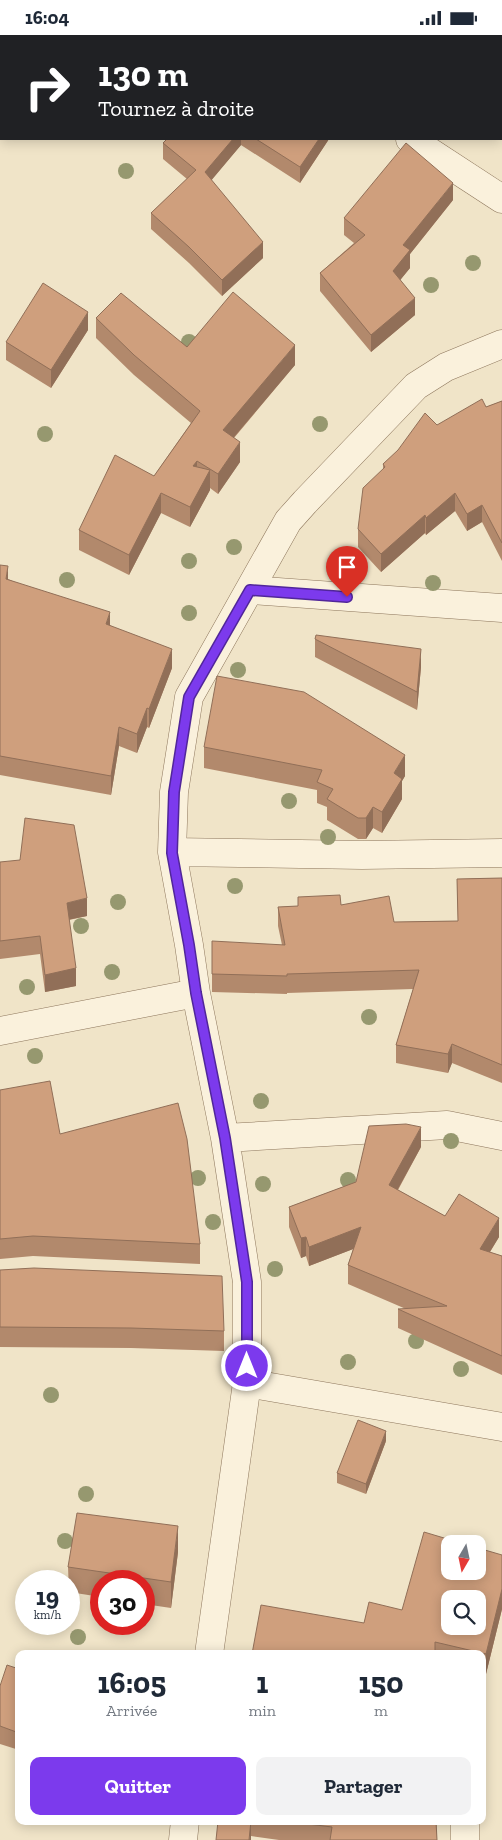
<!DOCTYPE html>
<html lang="fr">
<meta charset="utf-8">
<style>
body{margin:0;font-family:"Zilla Slab",serif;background:#f2f2f3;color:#1f2937;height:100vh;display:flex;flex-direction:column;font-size:19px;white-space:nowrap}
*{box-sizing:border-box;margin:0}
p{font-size:16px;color:#747a83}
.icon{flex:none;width:28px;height:28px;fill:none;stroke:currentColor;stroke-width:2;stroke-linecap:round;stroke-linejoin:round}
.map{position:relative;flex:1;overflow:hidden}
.sheet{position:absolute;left:15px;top:1615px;width:471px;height:175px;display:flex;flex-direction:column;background:#fff;border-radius:10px;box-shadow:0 2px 12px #0003}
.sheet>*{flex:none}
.guide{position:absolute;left:0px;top:0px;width:502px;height:105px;box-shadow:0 2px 12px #0003;background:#202124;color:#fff;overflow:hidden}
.needle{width:32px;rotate:189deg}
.fabs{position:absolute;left:441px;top:1500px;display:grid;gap:10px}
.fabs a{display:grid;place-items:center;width:45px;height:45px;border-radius:10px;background:#fff;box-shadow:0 2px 12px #0003;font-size:25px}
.speed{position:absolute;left:15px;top:1535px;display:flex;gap:10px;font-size:25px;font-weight:700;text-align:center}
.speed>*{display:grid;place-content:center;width:65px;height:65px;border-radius:50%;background:#fff;box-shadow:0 2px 12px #0003;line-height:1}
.speed small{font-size:12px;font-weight:400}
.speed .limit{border:8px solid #d22;background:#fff;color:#111}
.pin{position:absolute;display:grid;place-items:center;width:42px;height:42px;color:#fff;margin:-51px -21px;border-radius:50% 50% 50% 0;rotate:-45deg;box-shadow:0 0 5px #0007}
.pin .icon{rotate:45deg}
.me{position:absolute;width:55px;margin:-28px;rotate:0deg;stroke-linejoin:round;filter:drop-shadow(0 0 4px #0008)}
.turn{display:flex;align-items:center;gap:18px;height:105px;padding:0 15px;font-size:22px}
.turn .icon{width:65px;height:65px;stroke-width:2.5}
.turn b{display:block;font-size:35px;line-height:42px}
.eta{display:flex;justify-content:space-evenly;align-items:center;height:85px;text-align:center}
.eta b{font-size:30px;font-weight:700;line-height:35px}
.action{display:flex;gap:10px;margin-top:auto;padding:10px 15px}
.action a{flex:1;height:58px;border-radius:10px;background:#7c3aed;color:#fff;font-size:20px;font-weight:700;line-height:58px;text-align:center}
.action a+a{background:#f2f2f3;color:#1f2937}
.status{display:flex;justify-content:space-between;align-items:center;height:35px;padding:0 25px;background:#fff;direction:ltr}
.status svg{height:14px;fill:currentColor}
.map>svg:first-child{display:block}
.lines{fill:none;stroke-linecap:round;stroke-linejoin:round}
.minor-casing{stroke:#8d765c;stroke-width:29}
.minor{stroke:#faf1dc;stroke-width:28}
.tree{fill:#96986f}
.wall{fill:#b2896c}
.shaded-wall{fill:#916f58}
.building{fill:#cf9f7d;stroke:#916f58;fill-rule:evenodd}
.route-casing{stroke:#51269a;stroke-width:12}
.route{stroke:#7c3aed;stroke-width:9}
</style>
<div class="status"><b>16:04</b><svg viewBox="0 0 49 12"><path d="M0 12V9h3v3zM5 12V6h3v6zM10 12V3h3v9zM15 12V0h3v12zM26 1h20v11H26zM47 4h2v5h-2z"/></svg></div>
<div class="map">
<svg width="502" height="1805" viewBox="0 0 502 1805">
<rect width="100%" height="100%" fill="#f0e4c8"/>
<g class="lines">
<!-- minor casing -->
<g class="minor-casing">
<path id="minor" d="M252,0L254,1
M410,104L502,164
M250,555L502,573
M172,817L362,820L502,818
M0,996L196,958
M225,1103L447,1090L502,1101
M247,1348L502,1392
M209,1619L247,1348V1247L225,1103L196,958L189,910L172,817L174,757L189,662L288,486L305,467L416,351L446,332L502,309
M465,1786V1805
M183,1805L185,1786"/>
</g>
<!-- minor -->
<use href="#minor" class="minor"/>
</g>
<!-- trees -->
<g class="tree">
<circle cx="126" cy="136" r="8"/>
<circle cx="473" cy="228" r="8"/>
<circle cx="431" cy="250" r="8"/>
<circle cx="189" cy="307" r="8"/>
<circle cx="320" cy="389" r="8"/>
<circle cx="45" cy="399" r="8"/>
<circle cx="234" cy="512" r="8"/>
<circle cx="189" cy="526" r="8"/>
<circle cx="67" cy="545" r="8"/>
<circle cx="433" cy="548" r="8"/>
<circle cx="189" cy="578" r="8"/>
<circle cx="238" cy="635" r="8"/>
<circle cx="289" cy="766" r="8"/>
<circle cx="328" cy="802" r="8"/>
<circle cx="235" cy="851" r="8"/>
<circle cx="118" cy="867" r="8"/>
<circle cx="81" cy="891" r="8"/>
<circle cx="112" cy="937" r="8"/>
<circle cx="27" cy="952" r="8"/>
<circle cx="369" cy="982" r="8"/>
<circle cx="35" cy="1021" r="8"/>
<circle cx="261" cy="1066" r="8"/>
<circle cx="451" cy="1106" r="8"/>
<circle cx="198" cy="1143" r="8"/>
<circle cx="348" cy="1145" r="8"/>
<circle cx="263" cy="1149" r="8"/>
<circle cx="213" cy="1187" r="8"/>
<circle cx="275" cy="1234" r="8"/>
<circle cx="416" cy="1306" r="8"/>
<circle cx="348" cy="1327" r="8"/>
<circle cx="461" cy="1334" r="8"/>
<circle cx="51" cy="1360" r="8"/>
<circle cx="86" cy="1459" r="8"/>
<circle cx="65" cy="1506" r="8"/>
<circle cx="78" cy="1602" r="8"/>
</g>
<!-- wall -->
<path class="wall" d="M4,0H19V1H6Z
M116,0H164L163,1H118Z
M167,104H329L300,148L241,110L211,145L263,223L222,261L189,228L151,194V178L187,144L163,124V108Z
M453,165L410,219V233L400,245L415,280L371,317L320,256V238L354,208L344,200V183Z
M96,283L187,312L295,330L234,403L240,427L218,459L210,453V455L190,492L161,478L129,540L79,515V495L154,441L191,388L134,340L96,303Z
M88,295L51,353L6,325V307Z
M502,366V526L482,487L467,496L455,476L426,500L425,498L381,537L358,512V494L383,435V429L437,390Z
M0,530L8,544L110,590L172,633L149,693L147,692L137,718L119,711L111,760L0,740Z
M315,604L421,632L417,675L315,622Z
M204,712L405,741L402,746V764L382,798L373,793L366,804H358L327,785V772L317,768V755L204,733Z
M0,827L87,881L69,885L76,951L45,957L40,919L0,924Z
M502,843V1048L452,1028L448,1038L396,1028V1010L413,954L287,958V959L212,957V939L282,910L278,891V872L341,870L394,887L458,886L457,844Z
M0,1055L60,1099L200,1209V1229L33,1221L0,1224Z
M421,1112L398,1155L445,1181L499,1202L490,1217L502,1221V1340L398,1293V1274H406L348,1249V1230L353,1214L309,1231L306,1221L301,1223L289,1192V1172L356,1147Z
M0,1235L224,1296V1316L131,1313L0,1312Z
M386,1406L366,1459L337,1448V1438Z
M178,1517L171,1573L144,1569V1546H101V1562L69,1557L68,1532Z
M502,1518V1574L486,1639L482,1638V1619H252L364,1588L402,1575L502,1520Z
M19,1634V1715L0,1709V1651Z
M218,1786H436L437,1805H279L251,1801Z"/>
<!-- shaded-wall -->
<path class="shaded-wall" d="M155,0H164L163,1H154Z
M1,63V80L0,82V65Z
M233,104H241V110L205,153V137Z
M319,104H329L300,148V132Z
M453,148V165L410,219V233L393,254V236L403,210Z
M263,207V223L222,261V245Z
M415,263V280L371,317V300Z
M88,277V295L51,353V335Z
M295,310V330L223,415V395Z
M240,407V427L218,459V439Z
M197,426V446L193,431Z
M210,435V455L190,492V472Z
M161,458V478L129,540V520Z
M455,458V476L426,500V483Z
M482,470V487L467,496V479Z
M425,480V498L381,537V519Z
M8,531V551L6,544Z
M110,577V597L106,589Z
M172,614V633L149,693V674Z
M421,614V632L417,675V657Z
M147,673V692L137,718V699Z
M119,692V711L111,760V741Z
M405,720V741L402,746V764L382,798V777L394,738Z
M373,772V793L366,804V783Z
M87,863V881L67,885V868Z
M76,933V951L45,957V940Z
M452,1009V1028L448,1038V1019Z
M421,1092V1112L389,1170V1150Z
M499,1183V1202L480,1233V1214Z
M361,1192V1211L309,1231V1212Z
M306,1202V1221L301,1223V1203Z
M386,1396V1406L366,1459V1449Z
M178,1491V1517L171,1573V1547Z
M502,1554V1574L486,1639V1619Z
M251,1786V1805H249Z"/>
<!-- building -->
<path class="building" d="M145,0H155L154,1H147Z
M0,54L1,55V63L0,65Z
M167,104H233L205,137L263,207L222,245L189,212L151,178L196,135L163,108Z
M256,104H319L300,132Z
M406,108L453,148L403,210L410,215L393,236L415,263L371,300L320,238L365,200L344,183Z
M43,248L88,277L51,335L6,307Z
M233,257L295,310L223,395L240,407L218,439L197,426L193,431L210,435L190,472L161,458L129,520L79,495L115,420L154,441L200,376L134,320L96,283L121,258L187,312Z
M482,364L486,372L502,366V508L482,470L467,479L455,458L426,483L425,480L381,519L358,494L363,453L385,432L383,429L398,415L425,378L437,390Z
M0,530L8,531L6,544L110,577L106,589L172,614L149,674L147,673L137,699L119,692L111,741L0,721Z
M316,600L421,614L417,657L315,604Z
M217,641L304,657L405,720L394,738L402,744L382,777L373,772L366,783H358L327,764L333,754L317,747L322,735L204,712Z
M25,783L74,790L87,863L67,868L76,933L45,940L40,901L0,906V827L20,825Z
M502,843V1030L452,1009L448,1019L396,1010L419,935L287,939V941L212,939V906L285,910L278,872L298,871V862L340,860L341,870L389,861L394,887L458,886L457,844Z
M50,1046L60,1099L178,1068L187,1104L200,1209L33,1201L0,1204V1055Z
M406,1089L421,1092L389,1150L445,1181L459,1159L499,1183L480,1214L502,1221V1321L398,1274L447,1271L348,1230L361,1192L309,1212L306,1202L301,1203L289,1172L356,1147L369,1091Z
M34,1233L222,1241L224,1296L131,1293L0,1292V1235Z
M358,1385L386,1396L366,1449L337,1438Z
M77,1478L178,1491L171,1547L68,1532Z
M424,1497L464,1509H450V1536H478V1513L502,1520V1554L486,1619L435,1607V1619H252L261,1570L364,1588L369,1567L402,1575ZM450,1564H478V1591H450Z
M7,1630L19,1634V1698L0,1691V1651Z
M218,1786H251L249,1805H216Z
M284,1786H436L437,1805H330L332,1792Z"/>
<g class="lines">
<!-- route casing -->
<g class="route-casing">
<path id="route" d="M247,1331V1247L225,1103L196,958L189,910L172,818L174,757L189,662L250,555L347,562"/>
</g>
<!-- route -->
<use href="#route" class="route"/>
</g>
</svg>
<div class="fabs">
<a><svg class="needle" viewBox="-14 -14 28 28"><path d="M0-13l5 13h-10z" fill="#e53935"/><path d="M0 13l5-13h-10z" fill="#747a83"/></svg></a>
<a><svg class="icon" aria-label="search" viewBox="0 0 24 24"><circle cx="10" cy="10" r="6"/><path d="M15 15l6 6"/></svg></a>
</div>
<div class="speed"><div>19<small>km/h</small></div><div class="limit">30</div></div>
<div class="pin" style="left:347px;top:562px;background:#d93025"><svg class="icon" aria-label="arrive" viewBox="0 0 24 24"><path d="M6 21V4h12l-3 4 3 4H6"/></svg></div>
<svg class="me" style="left:247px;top:1331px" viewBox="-20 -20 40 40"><circle r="17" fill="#7c3aed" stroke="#fff" stroke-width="3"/><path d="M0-11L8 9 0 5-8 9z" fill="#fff"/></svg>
<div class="guide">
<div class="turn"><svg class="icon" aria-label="right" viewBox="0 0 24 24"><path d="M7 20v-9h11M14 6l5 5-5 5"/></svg><div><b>130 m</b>Tournez à droite</div></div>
</div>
<section class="sheet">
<div class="eta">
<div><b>16:05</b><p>Arrivée</p></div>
<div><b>1</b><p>min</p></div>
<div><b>150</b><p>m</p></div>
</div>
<div class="action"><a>Quitter</a><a>Partager</a></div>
</section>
</div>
